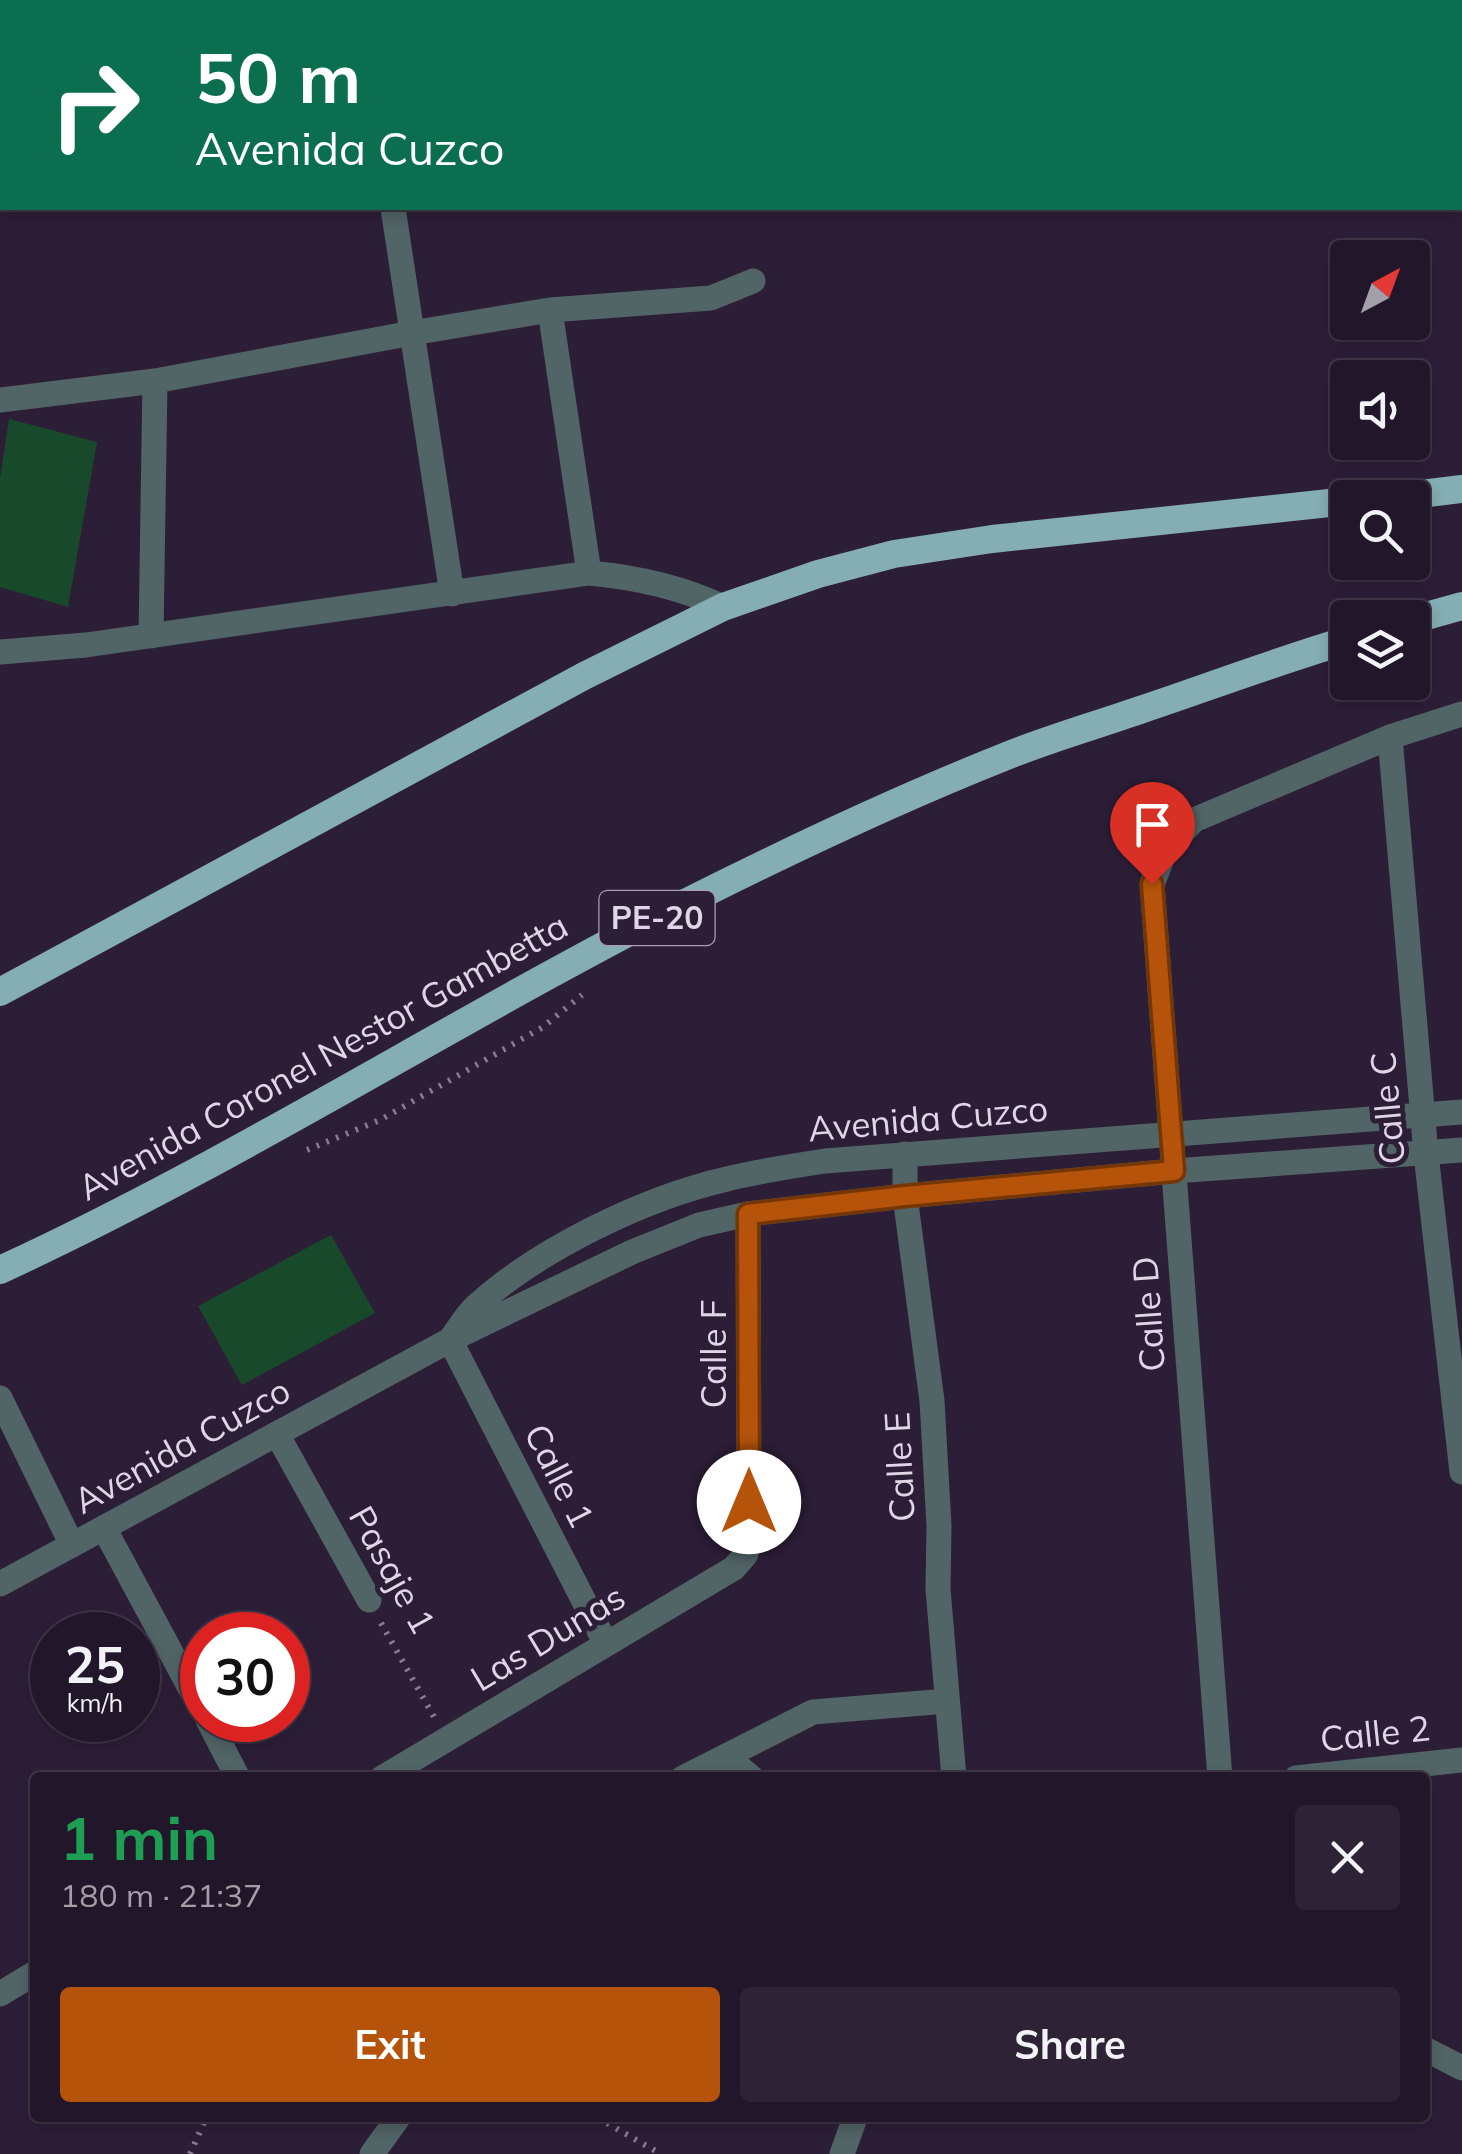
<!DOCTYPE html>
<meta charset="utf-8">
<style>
body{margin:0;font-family:Mulish,sans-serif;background:#2e2336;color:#f1f3f6;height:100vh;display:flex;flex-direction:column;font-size:38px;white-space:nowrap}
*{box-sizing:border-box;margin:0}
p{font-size:32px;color:#a29fa8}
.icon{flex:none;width:55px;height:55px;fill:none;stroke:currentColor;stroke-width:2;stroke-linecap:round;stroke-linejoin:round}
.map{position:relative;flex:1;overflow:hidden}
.drawer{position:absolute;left:30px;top:1772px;width:1400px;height:350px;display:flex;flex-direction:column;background:#22162a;border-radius:10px;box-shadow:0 5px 15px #0003,0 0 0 2px #3f3547}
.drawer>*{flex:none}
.banner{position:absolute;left:0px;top:0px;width:1462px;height:210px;box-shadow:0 5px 15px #0003,0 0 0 2px #3f3547;background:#0b6e4f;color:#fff;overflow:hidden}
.needle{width:65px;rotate:41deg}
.buttons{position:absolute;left:1330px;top:240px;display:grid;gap:20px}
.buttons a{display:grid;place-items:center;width:100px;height:100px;border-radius:10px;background:#22162a;box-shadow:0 5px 15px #0003,0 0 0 2px #3f3547;font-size:50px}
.speed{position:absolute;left:30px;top:1612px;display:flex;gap:20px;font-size:50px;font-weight:700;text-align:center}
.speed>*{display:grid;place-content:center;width:130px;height:130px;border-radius:50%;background:#22162a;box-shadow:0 5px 15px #0003,0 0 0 2px #3f3547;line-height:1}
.speed small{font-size:25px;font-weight:400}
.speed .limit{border:15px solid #d22;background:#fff;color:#111}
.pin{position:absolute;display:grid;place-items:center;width:85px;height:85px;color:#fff;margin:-102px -42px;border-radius:50% 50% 50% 0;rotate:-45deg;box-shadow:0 0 10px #0007}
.pin .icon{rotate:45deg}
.me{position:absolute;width:110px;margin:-55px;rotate:0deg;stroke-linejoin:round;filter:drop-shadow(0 0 8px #0008)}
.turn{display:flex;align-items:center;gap:35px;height:210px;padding:0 30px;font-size:45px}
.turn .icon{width:130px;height:130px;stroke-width:2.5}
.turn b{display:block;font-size:70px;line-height:85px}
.round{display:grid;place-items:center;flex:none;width:105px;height:105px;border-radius:10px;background:#2e2336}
.head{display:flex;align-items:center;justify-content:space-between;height:170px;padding:0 30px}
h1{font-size:60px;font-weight:700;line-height:75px;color:#1e9e55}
.primary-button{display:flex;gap:20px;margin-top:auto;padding:20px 30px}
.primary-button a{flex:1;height:115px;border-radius:10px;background:#b45309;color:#fff;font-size:40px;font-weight:700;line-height:115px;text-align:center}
.primary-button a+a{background:#2e2336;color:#f1f3f6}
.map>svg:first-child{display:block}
.green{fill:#19492b}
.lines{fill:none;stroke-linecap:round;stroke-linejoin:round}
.path{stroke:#887c91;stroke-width:6;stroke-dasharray:2.5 8;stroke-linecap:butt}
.minor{stroke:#516466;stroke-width:25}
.tertiary{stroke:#516466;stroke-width:25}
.trunk{stroke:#84aeb4;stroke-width:28}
.route-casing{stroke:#753606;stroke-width:25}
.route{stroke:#b45309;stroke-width:18}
.labels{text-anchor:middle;stroke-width:10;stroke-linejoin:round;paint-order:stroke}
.shield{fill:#2d1e38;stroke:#aa9fb2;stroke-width:2.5}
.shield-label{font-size:32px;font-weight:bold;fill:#e0d6e7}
.street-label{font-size:35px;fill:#e0d6e7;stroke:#2d1e38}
</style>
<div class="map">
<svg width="1462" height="2154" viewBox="0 0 1462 2154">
<rect width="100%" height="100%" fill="#2d1e38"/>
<!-- green -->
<path class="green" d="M9,419L97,442L68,607L0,587V478Z
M331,1235L375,1313L242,1385L198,1306Z"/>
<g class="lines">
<!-- path -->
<path class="path" d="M307,1150L380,1120L543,1027L582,995
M381,1623L434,1717
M598,2118L661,2154
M190,2154L206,2118"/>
<!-- minor -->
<path class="minor" d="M364,0V2
M0,158L2,157
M393,208L452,594
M550,310L589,573
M0,400L155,381L412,333L550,310L711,298L753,281
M151,636L155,381
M0,652L86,645L589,573C634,577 683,588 723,607
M1390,737L1426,1154L1462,1472
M905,1154V1196L932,1401L939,1526L938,1589L954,1778
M450,1340L606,1644
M0,1398L72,1545
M277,1434L369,1600
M104,1528L202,1710
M208,1720L238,1778
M726,1756L752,1778
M382,1778L734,1568L746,1554L749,1538L748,1214
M683,1778L813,1712L947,1701
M1220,1778L1152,884L1166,849L1194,820L1390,737L1462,714
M1296,1778L1462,1760
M0,1994L35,1973
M1425,2049L1462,2068
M372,2154L398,2118
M842,2154L855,2118"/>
<!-- tertiary -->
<path class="tertiary" d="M453,1336C460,1326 467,1314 476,1306C539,1249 644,1198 727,1179C759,1171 792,1166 825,1161L1462,1112
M0,1584L450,1340L632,1252L699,1225L748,1214L905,1196L1174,1171L1462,1150"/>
<!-- trunk -->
<path class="trunk" d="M1388,498L1462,489
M1412,620L1462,606
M0,992L584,676L723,607L818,574L894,554L992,539L1348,501
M0,1270C241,1159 464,1014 701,895C799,846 901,798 1004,757C1048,739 1094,726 1140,710C1209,687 1277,661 1348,640"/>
</g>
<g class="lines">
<!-- route casing -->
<g class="route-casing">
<path id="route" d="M749,1502L748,1214L905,1196L1174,1171L1152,884"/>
</g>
<!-- route -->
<use href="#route" class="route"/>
</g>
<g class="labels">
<!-- shield labels -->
<rect class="shield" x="599.5" y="891" width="115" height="54" rx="8"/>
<g class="shield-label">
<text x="657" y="929">PE-20</text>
</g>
<!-- street labels -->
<g class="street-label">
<text transform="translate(323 1057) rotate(-29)" y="12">Avenida Coronel Nestor Gambetta</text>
<text transform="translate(1388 1108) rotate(-95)" y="12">Calle C</text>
<text transform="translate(928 1119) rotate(-5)" y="12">Avenida Cuzco</text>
<text transform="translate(1149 1314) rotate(-94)" y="12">Calle D</text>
<text transform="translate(714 1354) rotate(-90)" y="12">Calle F</text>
<text transform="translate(182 1446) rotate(-29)" y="12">Avenida Cuzco</text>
<text transform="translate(900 1467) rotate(-93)" y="12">Calle E</text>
<text transform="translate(559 1476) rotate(63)" y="12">Calle 1</text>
<text transform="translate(392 1570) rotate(61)" y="12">Pasaje 1</text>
<text transform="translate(548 1638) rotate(-31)" y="12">Las Dunas</text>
<text transform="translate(1375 1734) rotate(-6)" y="12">Calle 2</text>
</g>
</g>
</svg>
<div class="buttons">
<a><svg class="needle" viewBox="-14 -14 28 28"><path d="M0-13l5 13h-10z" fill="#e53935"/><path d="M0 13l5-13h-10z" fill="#a29fa8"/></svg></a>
<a><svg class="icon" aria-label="sound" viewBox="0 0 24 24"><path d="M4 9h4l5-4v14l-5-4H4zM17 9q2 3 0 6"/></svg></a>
<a><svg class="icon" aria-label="search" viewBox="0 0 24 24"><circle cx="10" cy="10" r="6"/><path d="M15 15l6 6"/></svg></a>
<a><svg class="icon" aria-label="layers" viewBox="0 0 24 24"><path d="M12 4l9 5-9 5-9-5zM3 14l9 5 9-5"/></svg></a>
</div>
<div class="speed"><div>25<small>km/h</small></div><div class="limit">30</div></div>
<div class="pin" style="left:1152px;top:884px;background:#d93025"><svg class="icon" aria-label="arrive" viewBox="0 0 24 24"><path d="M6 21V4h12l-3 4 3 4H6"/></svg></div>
<svg class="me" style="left:749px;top:1502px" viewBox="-20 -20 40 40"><circle r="19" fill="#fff"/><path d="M0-13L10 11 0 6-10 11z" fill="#b45309"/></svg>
<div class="banner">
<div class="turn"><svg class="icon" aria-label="right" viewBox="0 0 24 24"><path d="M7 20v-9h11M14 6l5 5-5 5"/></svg><div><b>50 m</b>Avenida Cuzco</div></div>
</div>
<section class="drawer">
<div class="head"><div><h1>1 min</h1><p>180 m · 21:37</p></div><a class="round"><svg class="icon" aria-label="close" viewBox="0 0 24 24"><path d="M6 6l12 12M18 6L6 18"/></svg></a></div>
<div class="primary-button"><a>Exit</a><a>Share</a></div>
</section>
</div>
